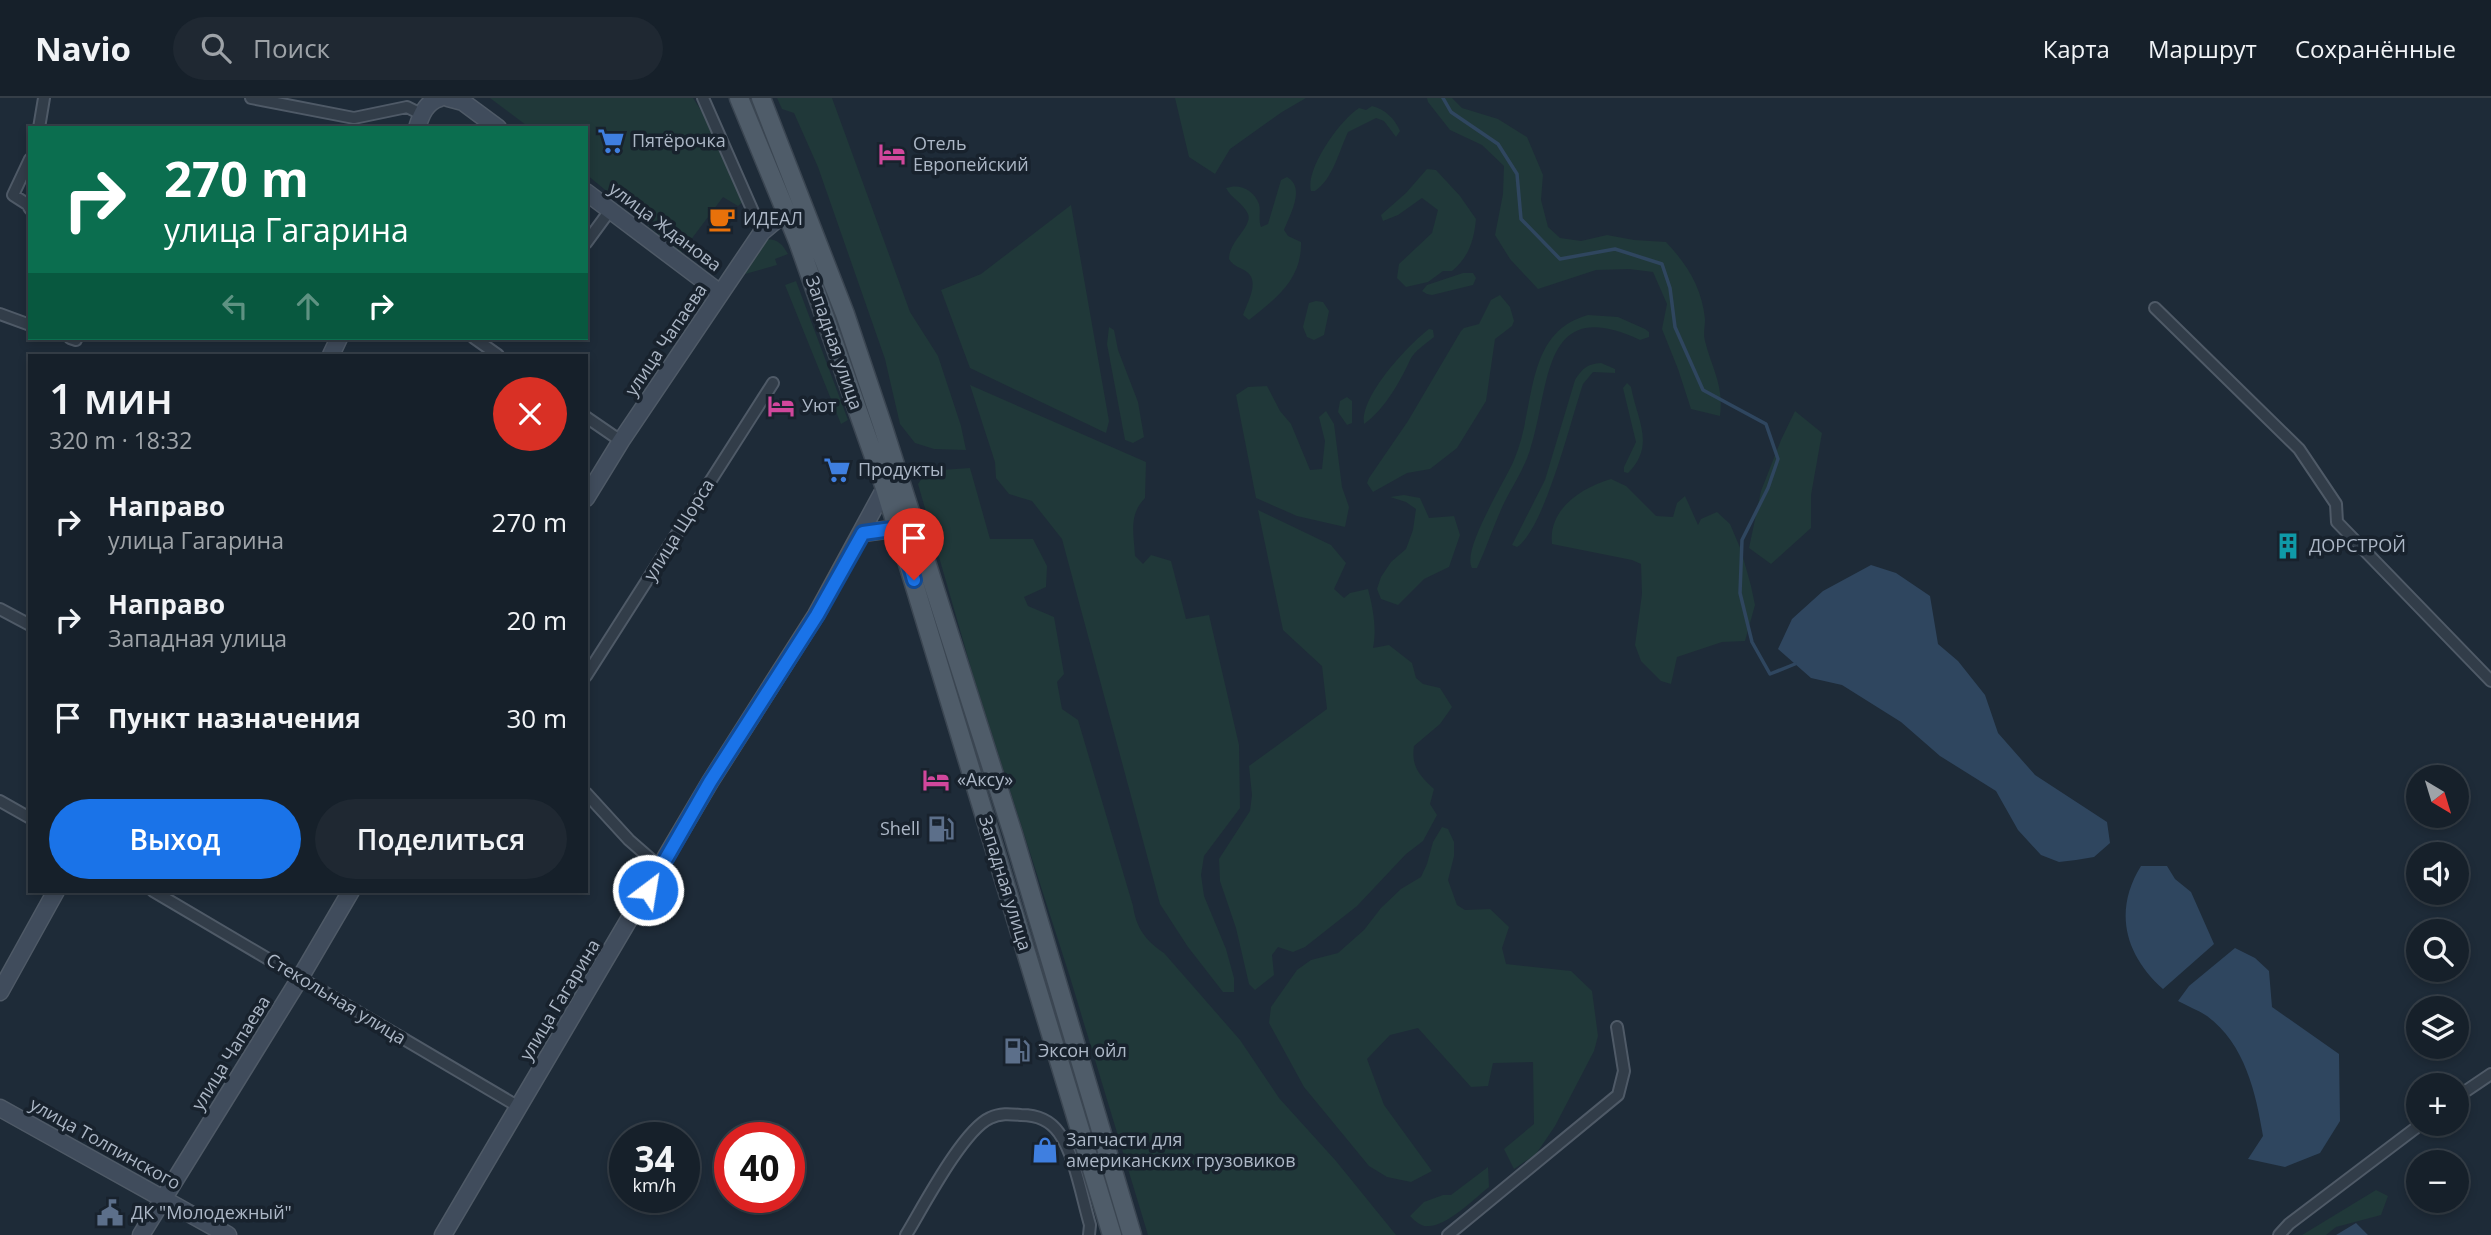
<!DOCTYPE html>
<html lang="ru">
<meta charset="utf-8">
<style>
body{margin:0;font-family:"Open Sans",sans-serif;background:#1f2832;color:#f1f3f6;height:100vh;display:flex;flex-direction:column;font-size:26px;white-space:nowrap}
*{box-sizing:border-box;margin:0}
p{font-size:23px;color:#9ea3a8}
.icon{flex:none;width:38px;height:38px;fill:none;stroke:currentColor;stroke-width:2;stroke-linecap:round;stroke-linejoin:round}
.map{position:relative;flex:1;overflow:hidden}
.sheet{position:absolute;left:28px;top:256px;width:560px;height:539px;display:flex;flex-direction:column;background:#16202a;border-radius:0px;box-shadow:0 4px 10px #0003,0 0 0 2px #353e47}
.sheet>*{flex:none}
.top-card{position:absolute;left:28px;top:28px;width:560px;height:214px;border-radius:0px;box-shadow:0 4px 10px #0003,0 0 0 2px #353e47;background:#0b6e4f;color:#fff;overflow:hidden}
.needle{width:46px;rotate:142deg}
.controls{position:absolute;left:2406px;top:667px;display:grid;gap:14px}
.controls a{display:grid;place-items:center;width:63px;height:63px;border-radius:50%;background:#16202a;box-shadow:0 4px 10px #0003,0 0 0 2px #353e47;font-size:35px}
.speed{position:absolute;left:609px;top:1024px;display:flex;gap:14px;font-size:35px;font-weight:700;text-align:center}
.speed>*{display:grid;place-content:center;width:91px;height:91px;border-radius:50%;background:#16202a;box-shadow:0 4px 10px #0003,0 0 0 2px #353e47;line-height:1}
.speed small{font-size:18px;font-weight:400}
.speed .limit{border:10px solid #d22;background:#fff;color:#111}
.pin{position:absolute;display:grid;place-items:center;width:60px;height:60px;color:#fff;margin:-72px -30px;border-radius:50% 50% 50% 0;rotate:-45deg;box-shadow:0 0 7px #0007}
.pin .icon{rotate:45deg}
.me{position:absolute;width:77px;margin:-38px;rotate:31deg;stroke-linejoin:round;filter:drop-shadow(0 0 5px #0008)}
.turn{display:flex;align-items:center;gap:24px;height:147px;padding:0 21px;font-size:32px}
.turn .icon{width:91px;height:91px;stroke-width:2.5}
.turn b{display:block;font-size:49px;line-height:60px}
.lanes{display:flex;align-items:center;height:66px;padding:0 21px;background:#0003;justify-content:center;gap:35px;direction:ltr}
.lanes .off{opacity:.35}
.round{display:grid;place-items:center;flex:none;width:74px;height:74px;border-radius:37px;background:#1f2832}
.head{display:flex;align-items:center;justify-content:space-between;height:119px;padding:0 21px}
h1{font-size:42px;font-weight:600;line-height:52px}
.button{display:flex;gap:14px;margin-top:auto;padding:14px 21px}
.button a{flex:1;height:80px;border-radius:42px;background:#1a73e8;color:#fff;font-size:28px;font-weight:600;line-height:80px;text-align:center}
.button a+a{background:#1f2832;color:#f1f3f6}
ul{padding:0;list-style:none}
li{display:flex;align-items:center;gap:21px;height:98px;padding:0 21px}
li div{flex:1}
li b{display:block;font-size:26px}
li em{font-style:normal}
header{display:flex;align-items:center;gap:42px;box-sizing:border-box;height:98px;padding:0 35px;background:#16202a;border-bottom:2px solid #353e47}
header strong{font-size:33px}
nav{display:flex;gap:38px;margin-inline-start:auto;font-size:24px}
.search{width:490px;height:63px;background:#1f2832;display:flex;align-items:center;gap:18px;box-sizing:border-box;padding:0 24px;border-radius:38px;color:#9ea3a8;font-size:26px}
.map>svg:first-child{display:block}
.green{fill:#203839}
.water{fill:#2f465f}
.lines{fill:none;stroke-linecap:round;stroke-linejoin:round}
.stream{stroke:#2f465f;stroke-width:3.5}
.street-casing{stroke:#4f5a67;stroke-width:14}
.secondary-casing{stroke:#4f5a67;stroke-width:19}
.primary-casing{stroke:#3b4652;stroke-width:21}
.street{stroke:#323d49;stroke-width:10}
.secondary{stroke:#404c5c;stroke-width:16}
.primary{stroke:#4f5c69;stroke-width:18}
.route-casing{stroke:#114b97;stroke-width:18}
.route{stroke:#1a73e8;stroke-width:12}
.labels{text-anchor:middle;stroke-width:7;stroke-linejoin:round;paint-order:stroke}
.poi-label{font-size:18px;fill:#acb7c6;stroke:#18222d;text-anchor:start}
.street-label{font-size:18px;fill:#acb7c6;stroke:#18222d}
</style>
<header>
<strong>Navio</strong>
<div class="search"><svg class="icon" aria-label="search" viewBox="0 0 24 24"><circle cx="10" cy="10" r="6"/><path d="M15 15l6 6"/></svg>Поиск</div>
<nav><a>Карта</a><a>Маршрут</a><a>Сохранённые</a></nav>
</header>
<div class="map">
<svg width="2491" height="1137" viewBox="0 0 2491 1137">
<rect width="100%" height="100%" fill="#1e2b38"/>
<!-- green -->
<path class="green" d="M490,0H693L702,14L743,104L738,108L723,99L681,155L586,76V30H530Z
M777,0H832L910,214L938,258L961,328L966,352L934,351L915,345L900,326L885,261L818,69L794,15L782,11Z
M1175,0H1306L1282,14L1230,51L1215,76L1189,59Z
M1427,0H1452L1462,10L1498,21L1527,39L1543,77L1541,102L1548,129L1560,140L1581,143L1607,137L1634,142L1666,144C1687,166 1702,190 1705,221C1705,229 1703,236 1705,243C1712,271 1724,287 1720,318L1691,311L1678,271L1662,231L1667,206L1653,174L1629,171L1596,172L1538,191L1510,161L1495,137L1503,96L1504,68L1482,47L1450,32L1428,4Z
M1372,8C1385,11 1395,21 1400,33L1396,39L1384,23L1376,20L1348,34C1339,53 1333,81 1315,93H1311C1305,71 1340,22 1359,10L1366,12Z
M1427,71L1436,72L1460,98L1476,121C1474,142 1469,159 1452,173H1443L1428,184L1406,189L1397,180L1399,166L1432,135L1438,112L1422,100L1398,117L1383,123L1381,117L1406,95Z
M1287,79C1306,90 1290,116 1284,132L1288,138L1301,144C1302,182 1276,200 1249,222L1243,217C1247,205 1260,184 1247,174C1240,169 1234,169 1229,161C1229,143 1253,128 1248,116C1244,106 1231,100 1226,90C1240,85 1254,92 1259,106C1261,113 1258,121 1261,129L1268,126L1281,82Z
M1071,107L1109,323L1106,335L970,270L941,192L981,176Z
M767,141C779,142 782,146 788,156L775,161L777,167L738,178L757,150Z
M1463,175H1473L1476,180L1473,187L1432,197L1427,196L1422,193L1427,187Z
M796,183L848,322L841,326L785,187Z
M1500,197L1510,209L1514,223L1512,228L1495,241L1486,303L1457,350L1430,371L1407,375L1373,394L1367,385L1369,380L1408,323L1461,233L1464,230L1479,226L1491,202Z
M1316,203L1323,204L1329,213L1324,237L1314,242L1307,239L1303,229L1309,205Z
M1588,217L1618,219L1645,231L1649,234V239L1640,242C1540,195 1551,289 1530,352C1524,371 1513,387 1504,405C1494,426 1487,449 1477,470H1472C1461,452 1506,382 1514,362C1537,309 1523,235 1588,217Z
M1109,229L1114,232L1118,252L1138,304L1144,339L1133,345L1125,342L1107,246Z
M1429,231L1433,232L1434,239C1427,245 1414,253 1410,262C1400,284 1384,312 1364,326C1360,298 1408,247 1429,231Z
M1601,265L1615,271V275L1593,274L1583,286C1571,321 1545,430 1517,449L1512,447L1545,382L1575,282C1583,270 1587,266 1601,265Z
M1627,285L1631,289C1637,322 1656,347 1628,375L1624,374V369L1636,344L1623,290Z
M970,287L1146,364L1145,400C1128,417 1134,436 1135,458L1143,466L1151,457L1171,463L1186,521L1209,517L1239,647L1240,710L1204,758L1201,777L1204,798L1226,851L1234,880V894H1223L1188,849L1160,806L1062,441L1032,403L1009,396L996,380L995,364Z
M1267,288L1280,313L1291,326L1310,372L1322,371L1325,343L1319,319L1326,313L1334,326L1342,389L1349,409L1345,429L1297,418L1256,400L1236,297L1248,289Z
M1347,299L1352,303V325L1347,327L1338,314L1340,303Z
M1795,313L1822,335L1811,397V430L1771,466L1749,450L1761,393L1781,342Z
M970,370L990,441H1033L1047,468L1046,489L1024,499L1028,508L1054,519L1064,576L1057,584L1062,611L1078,622L1133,808C1136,830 1146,843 1164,855L1240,942L1279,1000L1336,1063L1396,1137H1148L1069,876L973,577L918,386L927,373Z
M1611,381L1626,388L1656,418L1673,419L1677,405L1685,398L1698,427L1701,421L1717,414L1730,426L1741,452L1751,488L1755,507L1745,543L1722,544L1677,559L1671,586L1661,583L1641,563L1635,547L1642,496L1641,466L1632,462L1552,446C1548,411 1581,390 1611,381Z
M1404,397L1420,400L1429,420L1454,418L1460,437L1449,469L1424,481L1398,507L1381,501L1377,491L1381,479L1391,464L1406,451L1413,432L1416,411L1406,404L1390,399Z
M1258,412L1331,447L1346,465L1334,491L1344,500L1350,495L1368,491C1373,510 1377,531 1373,550L1389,547L1412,565L1416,580L1423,586L1440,590L1452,609L1440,626L1414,648C1411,668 1419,677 1434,691L1430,706L1437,717L1423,743L1406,756L1357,808L1305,849L1293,854L1278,849L1272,857L1274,877L1255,892L1249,886L1236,830L1220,783L1219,761L1250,713L1252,697L1249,668L1327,611L1322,568L1283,532Z
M1442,729L1448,731L1454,744V758L1448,782L1457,807L1465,812L1490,811L1509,829L1502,850L1506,866L1571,873L1592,893L1598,938L1594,953L1555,1028L1536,1056L1514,1071L1504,1051L1534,1026L1533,964L1493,965L1488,988L1471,989L1418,930L1390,937L1367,961L1384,1007L1432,1073L1411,1084L1387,1079L1369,1068L1304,989L1269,925L1271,909L1297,872L1311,862L1338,855L1364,832L1381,810L1401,791L1421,779L1427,766L1433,744Z
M1488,1069L1489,1089C1475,1100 1447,1128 1429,1128C1421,1129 1416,1124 1410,1118L1424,1104L1443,1097H1451Z
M2376,1092L2388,1098L2381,1117L2336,1129L2326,1137H2302Z"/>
<!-- water -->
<path class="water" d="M1871,467L1896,475L1930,498L1938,546L1958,563L1985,597L1998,635L2035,677L2107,724L2110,745L2094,759L2076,762L2059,764L2041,757L2018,732L1996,693L1940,658L1901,624L1842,587L1811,580L1778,551L1792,521L1823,493Z
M2141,768H2167L2175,781L2191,794L2214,846L2163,891C2125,857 2113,813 2141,768Z
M2235,850L2255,860L2269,873L2272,909L2339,956L2340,1023L2320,1055L2285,1069L2248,1061L2263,1038C2256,995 2245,946 2207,918C2198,912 2187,908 2178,903L2189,888Z
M2356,1125L2368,1137H2336Z"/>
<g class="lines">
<!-- stream -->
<path class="stream" d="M1443,0L1451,14L1498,46L1517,76L1521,121L1560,161L1615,151L1662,166L1670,190L1675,229L1703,292L1766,326L1778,361L1768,390L1742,442L1740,495L1752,544L1770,576L1795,566"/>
<!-- street casing -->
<g class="street-casing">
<path id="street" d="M251,0L354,20L407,9L421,16
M703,0L762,134
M39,30L44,0
M30,61L13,97L27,106L30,111
M586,145L611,111
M2155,210L2299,351L2336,406L2337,424L2491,583
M0,216L30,227
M70,240L76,242
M474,240L498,257
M586,319L621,343
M0,511L30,527
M586,578L773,285
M586,695L629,742L661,770
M0,703L30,720
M153,793L519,1009
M2457,999L2491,976
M906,1137C923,1109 963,1032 990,1020C1000,1015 1010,1016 1021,1017C1036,1017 1050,1022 1059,1035C1075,1057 1082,1100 1090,1127L1089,1137
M1448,1137L1618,997L1624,973L1617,929
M2279,1137L2289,1126L2421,1026"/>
</g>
<!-- secondary casing -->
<g class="secondary-casing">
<path id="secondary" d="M448,0L463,4L498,30
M417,30C421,17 426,4 440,0
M586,94L720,195
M331,257L339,240
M586,400L621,343L762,134L787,113
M863,435L899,430
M0,894L56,793
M0,1010L228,1137
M141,1137L300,880L351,793
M443,1137L710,684L816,517L885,390"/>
</g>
<!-- primary casing -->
<g class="primary-casing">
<path id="primary" d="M739,0L798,143L885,390L1112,1137
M761,0L845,216L883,329L1013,736L1132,1137"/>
</g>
<!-- street -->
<use href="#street" class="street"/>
<!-- secondary -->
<use href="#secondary" class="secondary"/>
<!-- primary -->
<use href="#primary" class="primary"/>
</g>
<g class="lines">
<!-- route casing -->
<g class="route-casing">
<path id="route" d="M648,792L710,684L817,517L863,435L899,430L914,482"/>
</g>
<!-- route -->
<use href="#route" class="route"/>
</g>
<!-- icons -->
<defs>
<g id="supermarket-bare" transform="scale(2.1)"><path d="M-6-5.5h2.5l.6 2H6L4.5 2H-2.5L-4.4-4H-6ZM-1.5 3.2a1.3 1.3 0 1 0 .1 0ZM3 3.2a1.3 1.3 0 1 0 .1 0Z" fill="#3f7fe0" stroke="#18222d" stroke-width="2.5" paint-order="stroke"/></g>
<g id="hotel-bare" transform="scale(2.1)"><path d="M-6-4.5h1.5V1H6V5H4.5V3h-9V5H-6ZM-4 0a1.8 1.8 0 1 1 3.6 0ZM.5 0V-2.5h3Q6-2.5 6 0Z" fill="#d1479c" stroke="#18222d" stroke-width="2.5" paint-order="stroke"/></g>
<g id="cafe-bare" transform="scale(2.1)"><path d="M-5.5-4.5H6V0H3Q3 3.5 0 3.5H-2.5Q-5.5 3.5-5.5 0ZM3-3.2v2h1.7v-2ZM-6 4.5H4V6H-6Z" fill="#e8710a" stroke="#18222d" stroke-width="2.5" paint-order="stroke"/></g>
<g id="building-bare" transform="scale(2.1)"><path d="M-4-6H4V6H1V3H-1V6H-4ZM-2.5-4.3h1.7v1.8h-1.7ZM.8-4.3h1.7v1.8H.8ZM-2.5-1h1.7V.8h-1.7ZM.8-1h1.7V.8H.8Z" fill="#0f9aa8" stroke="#18222d" stroke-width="2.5" paint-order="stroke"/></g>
<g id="fuel-bare" transform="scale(2.1)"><path d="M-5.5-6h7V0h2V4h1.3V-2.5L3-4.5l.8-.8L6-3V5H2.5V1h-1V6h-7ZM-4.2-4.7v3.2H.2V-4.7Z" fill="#5c6f8a" stroke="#18222d" stroke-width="2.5" paint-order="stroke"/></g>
<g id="shop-bare" transform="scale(2.1)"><path d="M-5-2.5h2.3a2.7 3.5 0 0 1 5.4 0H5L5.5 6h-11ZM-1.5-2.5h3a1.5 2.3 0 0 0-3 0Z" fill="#3f7fe0" stroke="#18222d" stroke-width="2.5" paint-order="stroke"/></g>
<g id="civic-bare" transform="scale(2.1)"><path d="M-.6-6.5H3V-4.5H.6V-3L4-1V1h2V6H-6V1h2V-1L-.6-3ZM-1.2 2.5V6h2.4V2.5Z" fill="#5c6f8a" stroke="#18222d" stroke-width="2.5" paint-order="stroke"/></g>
</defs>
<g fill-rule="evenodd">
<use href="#supermarket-bare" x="611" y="43"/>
<use href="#hotel-bare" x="892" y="56"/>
<use href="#cafe-bare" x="722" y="121"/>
<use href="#hotel-bare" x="781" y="308"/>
<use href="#supermarket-bare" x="837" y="372"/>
<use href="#building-bare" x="2288" y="448"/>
<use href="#hotel-bare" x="936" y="682"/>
<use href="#fuel-bare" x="941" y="731"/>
<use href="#fuel-bare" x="1017" y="953"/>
<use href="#shop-bare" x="1045" y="1052"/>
<use href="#civic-bare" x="110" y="1115"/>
</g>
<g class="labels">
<!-- poi labels -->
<g class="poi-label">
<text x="632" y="49">Пятёрочка</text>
<text x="913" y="52">Отель<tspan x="913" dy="21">Европейский</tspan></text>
<text x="743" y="127">ИДЕАЛ</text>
<text x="802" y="314">Уют</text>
<text x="858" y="378">Продукты</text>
<text x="2309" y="454">ДОРСТРОЙ</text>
<text x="957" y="688">«Аксу»</text>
<text x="920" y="737" text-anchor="end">Shell</text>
<text x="1038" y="959">Эксон ойл</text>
<text x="1066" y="1048">Запчасти для<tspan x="1066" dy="21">американских грузовиков</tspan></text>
<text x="131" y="1121">ДК "Молодежный"</text>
</g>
<!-- street labels -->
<g class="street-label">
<text transform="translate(665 129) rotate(37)" y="6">улица Жданова</text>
<text transform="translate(666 242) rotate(-56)" y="6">улица Чапаева</text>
<text transform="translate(834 245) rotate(71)" y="6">Западная улица</text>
<text transform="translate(679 432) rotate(-58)" y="6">улица Щорса</text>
<text transform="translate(1005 785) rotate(73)" y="6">Западная улица</text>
<text transform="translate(336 901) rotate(31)" y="6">Стекольная улица</text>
<text transform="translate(560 902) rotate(-59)" y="6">улица Гагарина</text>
<text transform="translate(231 955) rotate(-58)" y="6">улица Чапаева</text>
<text transform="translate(105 1046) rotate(29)" y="6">улица Толпинского</text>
</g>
</g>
</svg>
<div class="controls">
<a><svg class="needle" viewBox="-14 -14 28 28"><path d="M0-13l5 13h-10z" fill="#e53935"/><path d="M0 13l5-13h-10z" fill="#9ea3a8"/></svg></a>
<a><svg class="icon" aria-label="sound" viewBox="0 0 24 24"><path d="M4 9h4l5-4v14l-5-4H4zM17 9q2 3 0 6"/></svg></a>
<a><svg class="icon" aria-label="search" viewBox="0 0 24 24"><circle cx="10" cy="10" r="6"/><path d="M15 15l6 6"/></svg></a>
<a><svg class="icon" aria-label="layers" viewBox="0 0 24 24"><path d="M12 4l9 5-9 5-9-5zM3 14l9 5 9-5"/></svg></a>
<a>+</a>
<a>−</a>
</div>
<div class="speed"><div>34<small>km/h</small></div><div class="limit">40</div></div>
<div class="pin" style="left:914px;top:482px;background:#d93025"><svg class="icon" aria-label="arrive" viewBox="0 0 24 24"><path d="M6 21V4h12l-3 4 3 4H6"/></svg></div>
<svg class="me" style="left:648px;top:792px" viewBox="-20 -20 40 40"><circle r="17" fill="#1a73e8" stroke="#fff" stroke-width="3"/><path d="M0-11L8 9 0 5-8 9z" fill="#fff"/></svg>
<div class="top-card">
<div class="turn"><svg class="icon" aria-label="right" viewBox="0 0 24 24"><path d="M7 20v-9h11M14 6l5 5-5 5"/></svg><div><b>270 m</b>улица Гагарина</div></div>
<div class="lanes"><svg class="icon off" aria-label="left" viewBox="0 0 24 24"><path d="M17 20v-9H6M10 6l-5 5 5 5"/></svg><svg class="icon off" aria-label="ahead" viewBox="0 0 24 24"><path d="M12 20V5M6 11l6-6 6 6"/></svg><svg class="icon" aria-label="right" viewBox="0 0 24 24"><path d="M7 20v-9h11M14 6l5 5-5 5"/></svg></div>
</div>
<section class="sheet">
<div class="head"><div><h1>1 мин</h1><p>320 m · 18:32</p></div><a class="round" style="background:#d93025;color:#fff"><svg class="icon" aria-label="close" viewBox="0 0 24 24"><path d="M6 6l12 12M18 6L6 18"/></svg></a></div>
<ul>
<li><svg class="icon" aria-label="right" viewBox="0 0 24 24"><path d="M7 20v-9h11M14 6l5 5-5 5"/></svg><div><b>Направо</b><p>улица Гагарина</p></div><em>270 m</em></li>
<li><svg class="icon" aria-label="right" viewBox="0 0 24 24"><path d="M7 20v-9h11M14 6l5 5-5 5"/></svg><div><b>Направо</b><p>Западная улица</p></div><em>20 m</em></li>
<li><svg class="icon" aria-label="arrive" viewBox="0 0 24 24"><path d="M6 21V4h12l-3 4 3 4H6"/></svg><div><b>Пункт назначения</b></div><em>30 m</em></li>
</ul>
<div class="button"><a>Выход</a><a>Поделиться</a></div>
</section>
</div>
